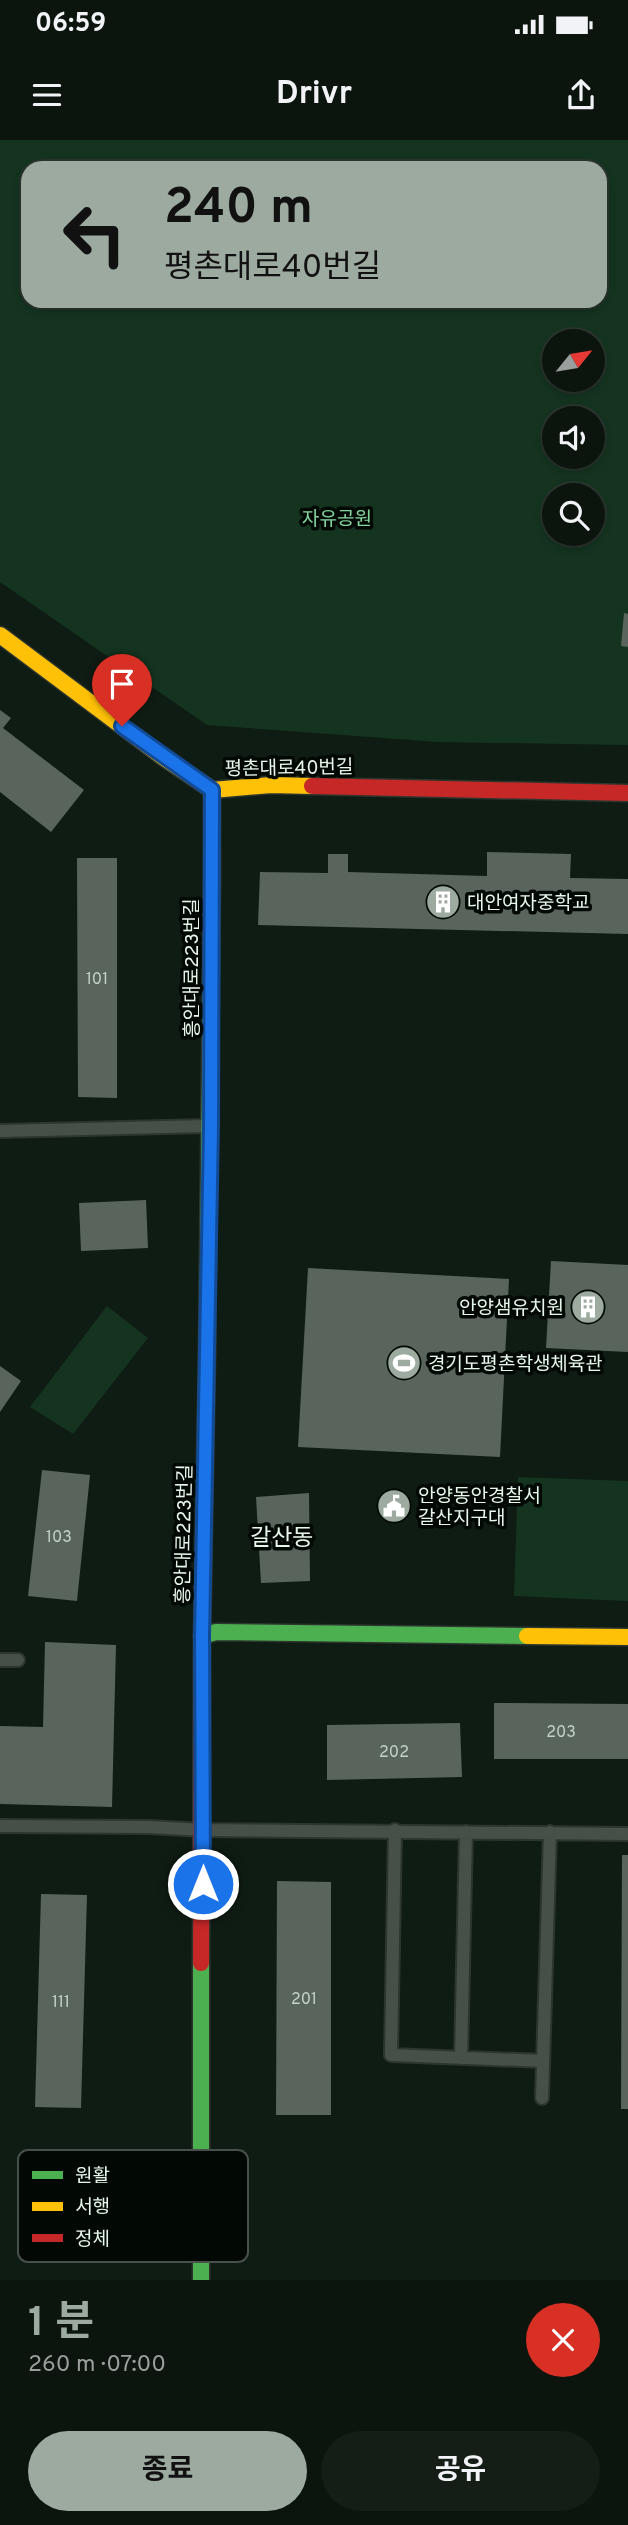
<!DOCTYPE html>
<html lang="ko">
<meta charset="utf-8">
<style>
body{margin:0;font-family:Overpass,"Noto Sans KR",sans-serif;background:#141e17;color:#f1f3f6;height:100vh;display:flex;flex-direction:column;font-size:26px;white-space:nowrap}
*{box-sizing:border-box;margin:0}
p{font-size:23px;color:#9a9f9e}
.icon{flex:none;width:38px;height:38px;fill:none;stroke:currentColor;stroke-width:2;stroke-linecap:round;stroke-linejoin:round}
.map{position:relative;height:2140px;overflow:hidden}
.details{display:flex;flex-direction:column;background:#0b150e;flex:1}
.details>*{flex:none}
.hud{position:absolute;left:21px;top:21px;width:586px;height:147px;border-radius:21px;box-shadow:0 4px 10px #0003,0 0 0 2px #2b342e;background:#9caaa0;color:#111;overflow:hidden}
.needle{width:46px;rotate:60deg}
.fabs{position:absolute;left:542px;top:189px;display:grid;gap:14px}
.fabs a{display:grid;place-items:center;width:63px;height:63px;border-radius:50%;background:#0b150e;box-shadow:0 4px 10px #0003,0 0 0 2px #2b342e;font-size:35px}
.pin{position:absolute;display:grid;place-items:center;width:60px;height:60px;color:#fff;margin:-72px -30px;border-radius:50% 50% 50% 0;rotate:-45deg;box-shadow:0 0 7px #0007}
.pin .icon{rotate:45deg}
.me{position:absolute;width:77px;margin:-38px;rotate:0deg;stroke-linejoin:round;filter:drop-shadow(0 0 5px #0008)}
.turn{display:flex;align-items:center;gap:24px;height:147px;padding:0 28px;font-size:32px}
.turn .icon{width:91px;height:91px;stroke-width:2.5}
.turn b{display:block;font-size:49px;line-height:60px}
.round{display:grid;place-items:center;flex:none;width:74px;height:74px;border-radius:37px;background:#141e17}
.summary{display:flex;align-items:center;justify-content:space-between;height:119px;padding:0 28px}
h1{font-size:42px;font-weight:700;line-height:52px;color:#9caaa0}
.action{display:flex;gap:14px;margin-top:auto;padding:14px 28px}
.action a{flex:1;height:80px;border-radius:42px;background:#9caaa0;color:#111;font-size:28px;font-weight:700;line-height:80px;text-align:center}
.action a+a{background:#141e17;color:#f1f3f6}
.status{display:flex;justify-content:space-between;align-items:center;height:49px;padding:0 35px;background:#0b150e;direction:ltr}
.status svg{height:19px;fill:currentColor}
header{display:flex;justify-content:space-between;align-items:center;height:91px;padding:0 28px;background:#0b150e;font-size:32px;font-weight:700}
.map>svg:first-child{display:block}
.green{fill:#143420;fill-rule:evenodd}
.building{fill:#59655c}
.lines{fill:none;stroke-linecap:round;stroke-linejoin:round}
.lane-casing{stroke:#2d352f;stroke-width:16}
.fast-casing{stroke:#2d352f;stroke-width:19}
.slow-casing{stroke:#2d352f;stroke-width:19}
.jam-casing{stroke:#2d352f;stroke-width:19}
.lane{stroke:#465049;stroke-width:12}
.fast{stroke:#4caf50;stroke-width:16}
.slow{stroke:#ffc107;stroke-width:16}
.jam{stroke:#c62828;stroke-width:16}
.route-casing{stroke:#114b97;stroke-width:18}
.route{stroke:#1a73e8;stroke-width:12}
.labels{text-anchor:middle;stroke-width:7;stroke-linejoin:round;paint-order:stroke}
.number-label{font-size:16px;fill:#c4d2c8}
.park-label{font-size:19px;fill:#83d59c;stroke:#020904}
.street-label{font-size:19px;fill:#e8f7ec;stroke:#020904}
.poi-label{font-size:19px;fill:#e8f7ec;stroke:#020904;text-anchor:start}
.quarter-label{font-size:23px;fill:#e8f7ec;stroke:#020904}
.key{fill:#020904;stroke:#47504a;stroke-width:2}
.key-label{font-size:19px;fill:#e8f7ec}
</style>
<div class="status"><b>06:59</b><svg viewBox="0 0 49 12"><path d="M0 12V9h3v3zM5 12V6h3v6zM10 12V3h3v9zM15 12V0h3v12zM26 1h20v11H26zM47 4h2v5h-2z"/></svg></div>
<header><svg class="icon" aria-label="menu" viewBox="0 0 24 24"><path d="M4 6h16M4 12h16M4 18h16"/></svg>Drivr<svg class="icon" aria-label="share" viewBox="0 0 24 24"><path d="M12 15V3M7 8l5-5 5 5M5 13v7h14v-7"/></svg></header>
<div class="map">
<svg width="628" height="2140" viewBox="0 0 628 2140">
<rect width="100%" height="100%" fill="#0f1c13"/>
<!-- green -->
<path class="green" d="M0,0H628V605L438,602L207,585L0,442ZM28,28H600V161H28ZM555,201H593V240H555ZM555,278H593V317H555ZM555,355H593V394H555Z
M107,1166L148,1198L73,1294L30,1267Z
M518,1337L628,1341V1461L514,1456Z"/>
<!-- building -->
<path class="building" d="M624,473L628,474V507L621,506Z
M0,570L11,578L3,588L84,650L51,692L0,652Z
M487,712L571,714L570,738L628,739V794L258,785L260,732L328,733V714H348V732L487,736Z
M77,718H117V958L78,957Z
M146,1060L148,1108L81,1111L79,1063Z
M551,1121L628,1125V1212L546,1208Z
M308,1128L509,1139L500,1317L298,1307Z
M0,1226L21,1241L0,1272Z
M42,1330L90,1335L77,1461L28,1456Z
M309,1353L310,1441L261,1443L256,1357Z
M45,1502L116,1505L112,1667L0,1664V1586L43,1587Z
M494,1563L628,1564V1619H494Z
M460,1583L462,1637L327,1640V1585Z
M622,1715H628V1969H621Z
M277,1741L331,1742V1975H276Z
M41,1754L87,1755L81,1968L35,1967Z"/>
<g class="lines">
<!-- lane casing -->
<g class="lane-casing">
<path id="lane" d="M0,991L207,986
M0,1520H18
M0,1686L149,1687L203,1690L628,1694
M395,1690L391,1915L543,1921
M461,1918L466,1692
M542,1958L550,1692"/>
</g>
<!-- fast casing -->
<g class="fast-casing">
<path id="fast" d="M207,1215L212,742
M202,1496L216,1492L527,1496
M201,2140V1823"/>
</g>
<!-- slow casing -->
<g class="slow-casing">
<path id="slow" d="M0,495L163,617L212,650L271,645L312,646
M527,1496L628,1497"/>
</g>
<!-- jam casing -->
<g class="jam-casing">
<path id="jam" d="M312,646L628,653
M212,742V650
M201,1823L202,1496L207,1215"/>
</g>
<!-- lane -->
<use href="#lane" class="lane"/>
<!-- fast -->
<use href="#fast" class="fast"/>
<!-- slow -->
<use href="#slow" class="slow"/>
<!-- jam -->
<use href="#jam" class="jam"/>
</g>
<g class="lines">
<!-- route casing -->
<g class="route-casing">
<path id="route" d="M122,586L212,650L211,986L202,1496L203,1744"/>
</g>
<!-- route -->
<use href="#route" class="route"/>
</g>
<!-- icons -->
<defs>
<g id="building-disc" transform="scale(1.75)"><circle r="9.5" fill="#9caaa0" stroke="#020904"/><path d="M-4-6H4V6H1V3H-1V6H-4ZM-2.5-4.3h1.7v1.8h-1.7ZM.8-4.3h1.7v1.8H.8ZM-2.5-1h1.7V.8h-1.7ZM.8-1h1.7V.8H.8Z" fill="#fff"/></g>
<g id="stadium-disc" transform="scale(1.75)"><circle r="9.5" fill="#9caaa0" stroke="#020904"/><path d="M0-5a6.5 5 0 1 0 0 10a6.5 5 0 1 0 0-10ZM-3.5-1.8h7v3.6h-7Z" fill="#fff"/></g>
<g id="civic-disc" transform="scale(1.75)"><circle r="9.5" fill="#9caaa0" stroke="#020904"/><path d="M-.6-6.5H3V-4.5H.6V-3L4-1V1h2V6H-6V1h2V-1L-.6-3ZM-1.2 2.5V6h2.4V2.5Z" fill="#fff"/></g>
</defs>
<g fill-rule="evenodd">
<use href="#building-disc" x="443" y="762"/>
<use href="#building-disc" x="588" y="1167"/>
<use href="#stadium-disc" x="404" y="1223"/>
<use href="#civic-disc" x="394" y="1366"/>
</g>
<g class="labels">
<!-- number labels -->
<g class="number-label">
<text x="97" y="844">101</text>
<text x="59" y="1402">103</text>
<text x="561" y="1597">203</text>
<text x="394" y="1617">202</text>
<text x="304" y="1864">201</text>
<text x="61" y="1867">111</text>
</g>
<!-- park labels -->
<g class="park-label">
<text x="337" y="385">자유공원</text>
</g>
<!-- street labels -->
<g class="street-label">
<text transform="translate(289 627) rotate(-1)" y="7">평촌대로40번길</text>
<text transform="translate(191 828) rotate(-90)" y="7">흥안대로223번길</text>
<text transform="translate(183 1394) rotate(-89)" y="7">흥안대로223번길</text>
</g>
<!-- poi labels -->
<g class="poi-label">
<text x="467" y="769">대안여자중학교</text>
<text x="564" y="1174" text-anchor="end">안양샘유치원</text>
<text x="428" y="1230">경기도평촌학생체육관</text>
<text x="418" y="1362">안양동안경찰서<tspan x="418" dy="22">갈산지구대</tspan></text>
</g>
<!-- quarter labels -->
<g class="quarter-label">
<text x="282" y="1405">갈산동</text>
</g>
</g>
<!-- legend -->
<rect x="18" y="2010" width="230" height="112" rx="10" class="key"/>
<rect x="32" y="2031" width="31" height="8" fill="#4caf50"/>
<rect x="32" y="2062" width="31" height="9" fill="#ffc107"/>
<rect x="32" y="2094" width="31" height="8" fill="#c62828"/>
<g class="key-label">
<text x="75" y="2042">원활</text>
<text x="75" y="2073">서행</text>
<text x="75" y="2105">정체</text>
</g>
</svg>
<div class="fabs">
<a><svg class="needle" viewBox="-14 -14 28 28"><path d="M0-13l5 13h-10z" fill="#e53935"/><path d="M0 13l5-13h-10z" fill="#9a9f9e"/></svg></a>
<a><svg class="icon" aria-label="sound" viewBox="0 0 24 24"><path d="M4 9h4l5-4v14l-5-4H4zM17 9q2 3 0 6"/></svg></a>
<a><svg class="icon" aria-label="search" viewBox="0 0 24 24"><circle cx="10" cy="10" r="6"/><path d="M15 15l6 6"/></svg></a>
</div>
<div class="pin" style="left:122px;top:586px;background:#d93025"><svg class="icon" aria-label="arrive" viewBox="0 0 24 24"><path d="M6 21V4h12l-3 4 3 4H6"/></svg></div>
<svg class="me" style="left:203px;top:1744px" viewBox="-20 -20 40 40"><circle r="17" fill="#1a73e8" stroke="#fff" stroke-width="3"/><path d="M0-11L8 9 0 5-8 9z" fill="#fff"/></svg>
<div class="hud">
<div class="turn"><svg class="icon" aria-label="left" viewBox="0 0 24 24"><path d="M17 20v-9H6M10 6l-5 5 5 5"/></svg><div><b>240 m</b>평촌대로40번길</div></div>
</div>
</div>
<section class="details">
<div class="summary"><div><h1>1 분</h1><p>260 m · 07:00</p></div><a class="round" style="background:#d93025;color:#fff"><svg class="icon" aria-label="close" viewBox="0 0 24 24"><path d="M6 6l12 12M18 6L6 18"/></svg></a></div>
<div class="action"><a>종료</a><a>공유</a></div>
</section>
